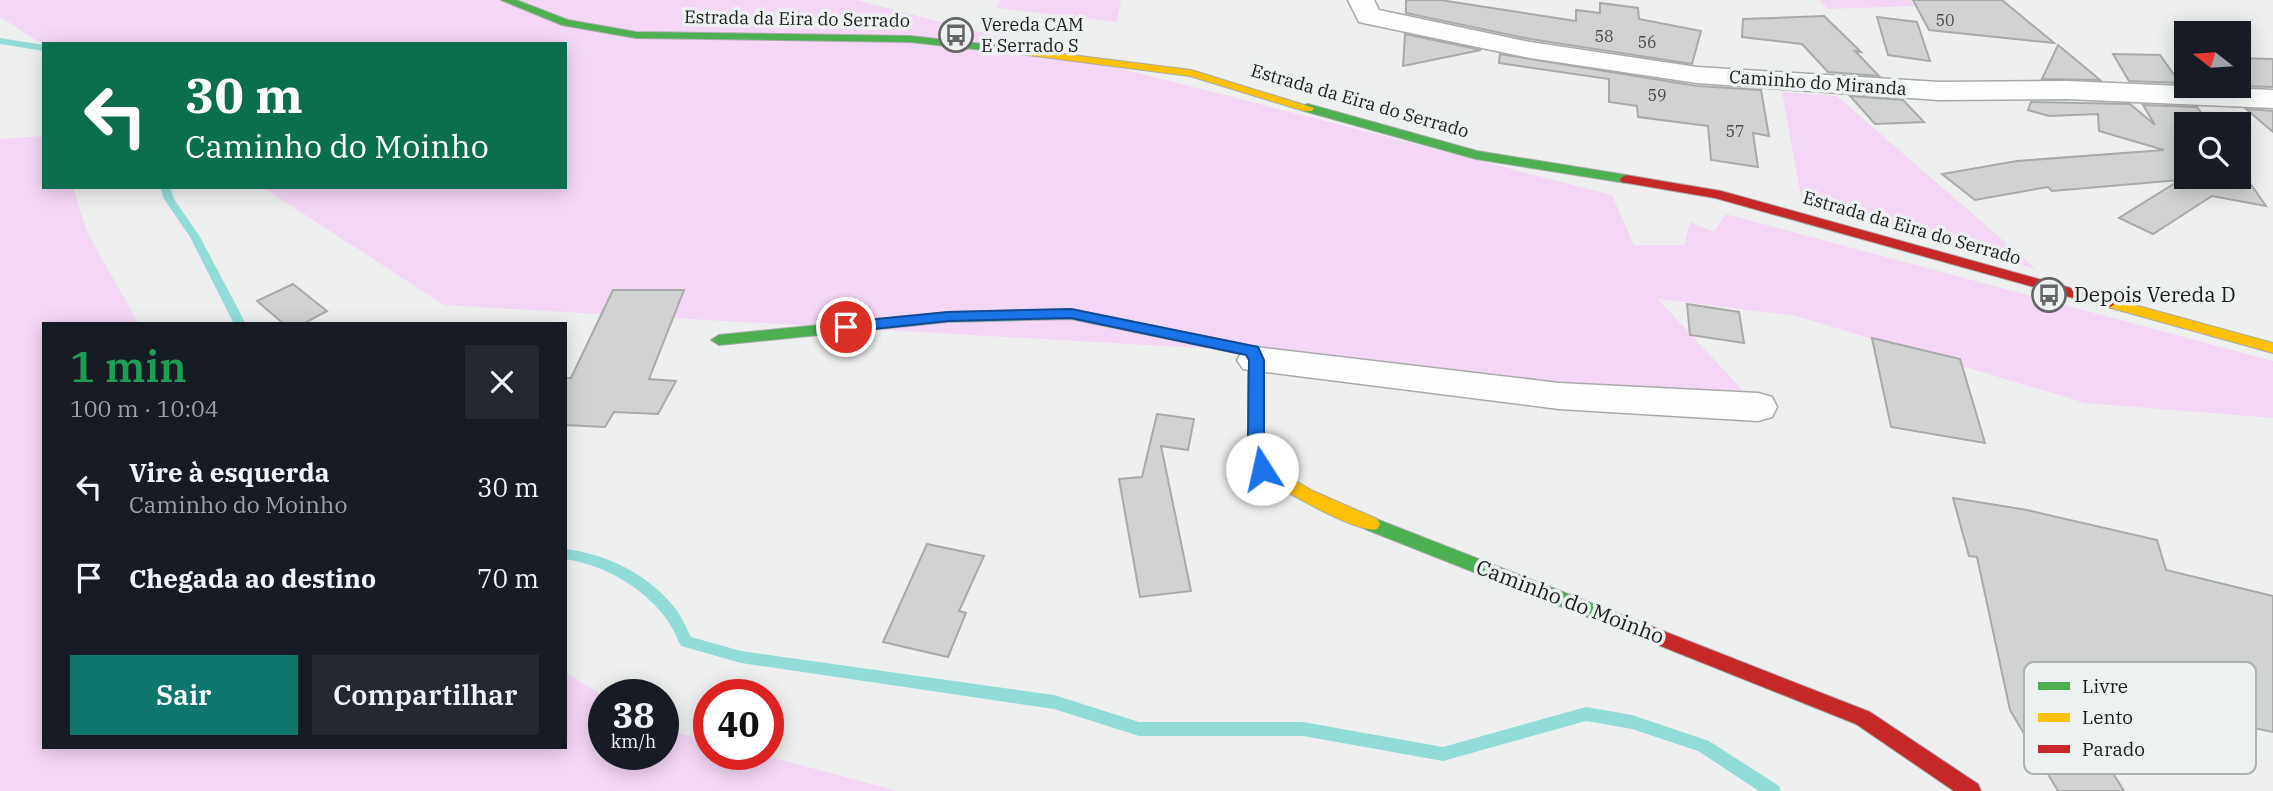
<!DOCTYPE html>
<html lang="pt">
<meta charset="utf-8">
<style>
body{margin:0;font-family:"IBM Plex Serif",serif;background:#242831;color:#f1f3f6;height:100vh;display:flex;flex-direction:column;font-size:26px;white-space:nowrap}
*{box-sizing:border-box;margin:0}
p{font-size:23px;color:#9ea1a6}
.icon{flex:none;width:38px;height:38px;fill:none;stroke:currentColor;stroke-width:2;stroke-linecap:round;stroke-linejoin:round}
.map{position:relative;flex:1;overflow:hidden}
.details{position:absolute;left:42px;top:322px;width:525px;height:427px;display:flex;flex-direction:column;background:#171b24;border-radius:0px;box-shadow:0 4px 18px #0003}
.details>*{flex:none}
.top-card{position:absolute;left:42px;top:42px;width:525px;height:147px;border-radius:0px;box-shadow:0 4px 18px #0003;background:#0b6e4f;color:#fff;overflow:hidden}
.needle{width:46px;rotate:287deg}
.buttons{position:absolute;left:2174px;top:21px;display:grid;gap:14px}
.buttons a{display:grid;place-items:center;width:77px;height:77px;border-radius:0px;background:#171b24;box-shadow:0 4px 18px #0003;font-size:35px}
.speed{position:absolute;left:588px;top:679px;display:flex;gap:14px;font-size:35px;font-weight:700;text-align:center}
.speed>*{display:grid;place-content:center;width:91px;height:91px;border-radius:50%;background:#171b24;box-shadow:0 4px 18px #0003;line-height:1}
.speed small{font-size:18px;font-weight:400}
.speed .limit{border:10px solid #d22;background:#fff;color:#111}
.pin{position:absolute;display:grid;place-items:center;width:60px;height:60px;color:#fff;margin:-30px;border:4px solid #fff;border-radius:50%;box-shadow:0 2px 7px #0007}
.me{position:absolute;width:77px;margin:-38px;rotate:350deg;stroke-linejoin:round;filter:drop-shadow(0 0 5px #0008)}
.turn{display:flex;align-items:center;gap:24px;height:147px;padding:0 28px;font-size:32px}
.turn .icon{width:91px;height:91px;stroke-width:2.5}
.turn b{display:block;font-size:49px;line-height:60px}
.round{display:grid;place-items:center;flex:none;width:74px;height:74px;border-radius:0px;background:#242831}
.summary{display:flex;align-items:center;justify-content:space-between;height:119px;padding:0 28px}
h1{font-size:42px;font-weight:600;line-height:52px;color:#1e9e55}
.action{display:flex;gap:14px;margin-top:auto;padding:14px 28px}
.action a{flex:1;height:80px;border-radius:0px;background:#0f766e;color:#fff;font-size:28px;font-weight:600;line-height:80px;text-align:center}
.action a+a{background:#242831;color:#f1f3f6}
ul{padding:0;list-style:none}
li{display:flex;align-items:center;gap:21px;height:91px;padding:0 28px}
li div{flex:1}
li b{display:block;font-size:26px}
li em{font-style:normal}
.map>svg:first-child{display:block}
.green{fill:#f4d7f5}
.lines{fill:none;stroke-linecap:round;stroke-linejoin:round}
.stream{fill:#92dcd8;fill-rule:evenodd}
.building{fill:#d1d3d3;stroke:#a8aaaa;stroke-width:2}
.street-casing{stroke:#a8aaaa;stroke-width:3}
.fast-casing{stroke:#a8aaaa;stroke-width:2}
.slow-casing{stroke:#a8aaaa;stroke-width:2}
.jam-casing{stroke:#a8aaaa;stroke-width:2}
.street{fill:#fcfdfd;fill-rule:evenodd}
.fast{fill:#4caf50;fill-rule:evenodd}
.slow{fill:#ffc107;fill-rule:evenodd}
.jam{fill:#c62828;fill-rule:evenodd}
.route{fill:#1a73e8;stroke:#114b97;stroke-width:2}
.labels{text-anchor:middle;stroke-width:7;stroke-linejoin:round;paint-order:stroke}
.far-number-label{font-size:16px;fill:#484a4a}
.far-street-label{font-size:18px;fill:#1b1c1c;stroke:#edf1f1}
.far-poi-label{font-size:18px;fill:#1b1c1c;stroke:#edf1f1;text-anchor:start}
.poi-label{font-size:21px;fill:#1b1c1c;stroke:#edf1f1;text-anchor:start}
.street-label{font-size:21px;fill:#1b1c1c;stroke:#edf1f1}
.key{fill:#edf1f1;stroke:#aeb1b1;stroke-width:2}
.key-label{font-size:19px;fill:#1b1c1c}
</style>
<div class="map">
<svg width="2273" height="791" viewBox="0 0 2273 791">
<rect width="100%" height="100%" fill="#eef0f0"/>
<!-- green -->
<path class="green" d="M0,0H856L1612,195L1634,245H1684L1690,222L1714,232L1726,214L2273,361V418L2085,403L1796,316L1658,299L1758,407L1252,351L444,305L262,187H565V44L44,45L0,17Z
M1000,0H1121L1117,22L996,8Z
M1819,0H1910L1917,6L1828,9Z
M1782,92L1837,96L2036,269L1802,202Z
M44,136V187H73L88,234L139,324H44V747H565V672L604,696V754H663V729L709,741V754H759L898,791H0V139Z"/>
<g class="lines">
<!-- stream -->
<path class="stream" d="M0,38L44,45V51L0,44Z
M160,187H170L174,199L200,237L246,324H234L190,237L164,199Z
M565,549C607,554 648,574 675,608C682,617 686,627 691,637L741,651L1054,695L1139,722H1303L1443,747L1586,707L1632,715L1709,741L1779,786L1781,791H1759L1698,751L1632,729L1586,721L1443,761L1303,736H1139L1054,709L741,663L681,646C676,636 672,626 665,617C641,586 604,565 565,559Z"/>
</g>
<!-- building -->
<path class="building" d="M1406,0H1440L1576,21V10L1600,13V3L1638,8L1639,19L1701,31L1692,64L1530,39L1406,13Z
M1913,0H2002L2054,43L1929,30Z
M1824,16L1861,52L1855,51L1879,76L1828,72L1802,44L1742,37L1743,19Z
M1877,17L1917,22L1930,61L1888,55Z
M1405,34L1481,50L1403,66Z
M2058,45L2093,74L2100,80L2042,79Z
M1500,54L1697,86L1761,90L1769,136L1753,133L1758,167L1711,160L1708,126L1638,117L1637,106L1609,102V79L1499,63Z
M2113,54L2160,55L2180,83L2129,81Z
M2238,58L2273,59V87L2236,86H2238Z
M1850,96L1903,100L1924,122L1875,124Z
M2031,102L2130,104L2155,125L2143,105L2197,107L2209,124H2186V177H2238V166L2266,206L2212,196L2153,234L2119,218L2180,180L2052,191L2048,187L1975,200L1942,174L2017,161L2164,150L2099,131L2098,114L2049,116L2028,110Z
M2246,109L2273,111V132Z
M293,284L327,311L303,324H284L257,301Z
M613,290H684L649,379L676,381L658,414L614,412L605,427L565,425V378H571Z
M1687,304L1739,312L1744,343L1690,335Z
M1872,338L1960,359L1985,443L1891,427Z
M1157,414L1194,419L1188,450L1161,446L1191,591L1140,597L1119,479L1142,477Z
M1953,498L2027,510L2157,540L2166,570L2273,596V732L2165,710L2158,690L2077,673L2096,746L2124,791H2058L2010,710L1977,557L1969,556Z
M927,544L984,556L959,611L966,613L948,657L883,642Z"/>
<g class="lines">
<!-- street casing -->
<g class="street-casing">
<path id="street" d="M1348,0H1374L1379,10L1530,42L1697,67L1939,82L2067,81L2273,90V108L2067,99L1939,100L1697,83L1530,58L1368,24L1359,22Z
M1256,347L1559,383L1758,393L1772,397L1777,407L1772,417L1758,421L1559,409L1243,369L1237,360L1243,351Z"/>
</g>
<!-- fast casing -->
<g class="fast-casing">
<path id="fast" d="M501,0H516L568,20L636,32L910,36L1001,46L1007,49L1001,52L910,42L636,38L562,25Z
M1308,104L1477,151L1626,175L1632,179L1626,183L1476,159L1304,111V105Z
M1071,309L1193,334L1201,339L1193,344L1071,319L948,322L719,345L711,340L719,335L948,312Z
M1371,517L1632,619L1634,624L1632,629L1625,632L1618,629L1365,529L1362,524L1365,519Z"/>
</g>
<!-- slow casing -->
<g class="slow-casing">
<path id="slow" d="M1001,46L1191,70L1314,108L1312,111H1304L1190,76L997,51V47Z
M2109,298L2273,343V353L2104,306L2102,303L2104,300Z
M1193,334L1257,347L1264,360V435L1270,466L1313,491L1377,519L1380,524L1377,529C1358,535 1276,486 1256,473L1248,435V360L1246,355L1188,343L1185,339Z"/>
</g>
<!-- jam casing -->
<g class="jam-casing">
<path id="jam" d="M1626,175L1721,191L2114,300L2116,303L2109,308L1715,198L1621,182L1620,179Z
M1625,616L1870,712L1978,784L1981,791H1954L1856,724L1618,629L1616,624L1618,619Z"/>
</g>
<!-- street -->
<use href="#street" class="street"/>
<!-- fast -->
<use href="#fast" class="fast"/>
<!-- slow -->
<use href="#slow" class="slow"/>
<!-- jam -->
<use href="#jam" class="jam"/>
</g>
<!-- route -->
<path class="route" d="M1071,309L1258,347L1264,360V435L1270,469L1268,474H1256L1253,469L1248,435L1249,360L1246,355L1071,318L948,321L846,332L839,327L846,322L948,312Z"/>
<!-- icons -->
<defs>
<g id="bus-ring" transform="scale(1.75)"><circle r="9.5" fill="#edf1f1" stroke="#656666" stroke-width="1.5"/><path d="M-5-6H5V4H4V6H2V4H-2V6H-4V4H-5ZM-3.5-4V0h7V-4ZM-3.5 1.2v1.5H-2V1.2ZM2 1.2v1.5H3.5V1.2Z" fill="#656666"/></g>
</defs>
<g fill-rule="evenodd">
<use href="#bus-ring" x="956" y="35"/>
<use href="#bus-ring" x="2049" y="295"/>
</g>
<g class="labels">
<!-- far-number labels -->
<g class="far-number-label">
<text x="1945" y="26">50</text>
<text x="1604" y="42">58</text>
<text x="1647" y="48">56</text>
<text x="1657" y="101">59</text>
<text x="1735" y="137">57</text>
</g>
<!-- far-street labels -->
<g class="far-street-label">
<text transform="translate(797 19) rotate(1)" y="6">Estrada da Eira do Serrado</text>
<text transform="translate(1818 83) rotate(4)" y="6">Caminho do Miranda</text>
<text transform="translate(1360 101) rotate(16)" y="6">Estrada da Eira do Serrado</text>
<text transform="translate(1912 228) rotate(16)" y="6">Estrada da Eira do Serrado</text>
</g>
<!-- far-poi labels -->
<g class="far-poi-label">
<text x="981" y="31">Vereda CAM<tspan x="981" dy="21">E Serrado S</tspan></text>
</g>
<!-- poi labels -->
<g class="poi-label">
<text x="2074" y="302">Depois Vereda D</text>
</g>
<!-- street labels -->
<g class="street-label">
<text transform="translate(1570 602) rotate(21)" y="7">Caminho do Moinho</text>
</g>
</g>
<!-- legend -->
<rect x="2024" y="662" width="232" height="112" rx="10" class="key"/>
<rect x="2038" y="682" width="32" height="8" fill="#4caf50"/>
<rect x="2038" y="713" width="32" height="9" fill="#ffc107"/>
<rect x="2038" y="745" width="32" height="8" fill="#c62828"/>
<g class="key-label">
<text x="2082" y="693">Livre</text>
<text x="2082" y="724">Lento</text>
<text x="2082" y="756">Parado</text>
</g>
</svg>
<div class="buttons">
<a><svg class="needle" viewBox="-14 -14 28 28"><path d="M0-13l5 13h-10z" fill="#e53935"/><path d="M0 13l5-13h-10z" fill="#9ea1a6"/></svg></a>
<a><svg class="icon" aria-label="search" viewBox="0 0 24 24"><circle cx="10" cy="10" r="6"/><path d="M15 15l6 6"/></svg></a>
</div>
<div class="speed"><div>38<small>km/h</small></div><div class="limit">40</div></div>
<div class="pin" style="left:846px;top:327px;background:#d93025"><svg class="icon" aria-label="arrive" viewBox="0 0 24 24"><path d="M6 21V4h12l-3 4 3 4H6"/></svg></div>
<svg class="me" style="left:1262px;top:469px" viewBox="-20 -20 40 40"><circle r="19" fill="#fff"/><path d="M0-13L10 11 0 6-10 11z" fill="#1a73e8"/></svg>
<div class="top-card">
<div class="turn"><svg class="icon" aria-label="left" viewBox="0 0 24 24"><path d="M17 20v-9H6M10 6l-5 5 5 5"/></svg><div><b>30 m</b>Caminho do Moinho</div></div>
</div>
<section class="details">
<div class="summary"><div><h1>1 min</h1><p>100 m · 10:04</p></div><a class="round"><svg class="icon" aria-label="close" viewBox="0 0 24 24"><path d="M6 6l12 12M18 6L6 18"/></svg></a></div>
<ul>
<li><svg class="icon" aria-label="left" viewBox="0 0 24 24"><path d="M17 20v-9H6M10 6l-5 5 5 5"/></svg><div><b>Vire à esquerda</b><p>Caminho do Moinho</p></div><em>30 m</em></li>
<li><svg class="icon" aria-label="arrive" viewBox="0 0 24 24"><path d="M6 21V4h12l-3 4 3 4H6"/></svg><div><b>Chegada ao destino</b></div><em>70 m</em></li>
</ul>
<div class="action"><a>Sair</a><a>Compartilhar</a></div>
</section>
</div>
